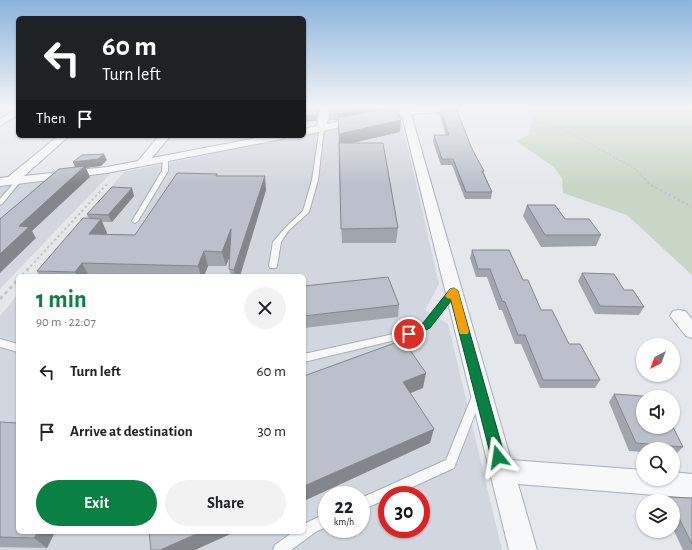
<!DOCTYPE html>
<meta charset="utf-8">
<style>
body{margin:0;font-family:"Alegreya Sans",sans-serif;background:#f2f2f2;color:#202124;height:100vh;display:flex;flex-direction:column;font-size:15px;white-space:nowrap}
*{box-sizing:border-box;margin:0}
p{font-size:13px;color:#757577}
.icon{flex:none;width:22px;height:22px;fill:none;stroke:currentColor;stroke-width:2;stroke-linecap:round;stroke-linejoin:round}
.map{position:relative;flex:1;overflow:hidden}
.drawer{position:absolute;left:16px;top:274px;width:290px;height:260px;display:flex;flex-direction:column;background:#fff;border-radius:6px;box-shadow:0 1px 3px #0004}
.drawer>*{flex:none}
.top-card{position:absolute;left:16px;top:16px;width:290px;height:122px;border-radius:6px;box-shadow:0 1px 3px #0004;background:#202124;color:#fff;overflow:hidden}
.needle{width:26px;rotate:221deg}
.tools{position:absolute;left:636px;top:338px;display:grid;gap:8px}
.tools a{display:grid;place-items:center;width:44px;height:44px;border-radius:50%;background:#fff;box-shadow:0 1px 3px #0004;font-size:20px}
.speed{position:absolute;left:318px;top:486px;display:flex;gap:8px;font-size:20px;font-weight:700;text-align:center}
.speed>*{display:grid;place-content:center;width:52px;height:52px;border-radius:50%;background:#fff;box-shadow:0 1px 3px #0004;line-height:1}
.speed small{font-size:10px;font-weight:400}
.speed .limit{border:6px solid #d22;background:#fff;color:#111}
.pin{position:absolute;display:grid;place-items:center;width:34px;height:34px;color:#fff;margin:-17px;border:2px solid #fff;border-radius:50%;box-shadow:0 1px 4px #0007}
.me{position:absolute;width:44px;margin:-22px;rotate:345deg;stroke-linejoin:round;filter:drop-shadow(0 0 3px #0008)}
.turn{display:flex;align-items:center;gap:14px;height:84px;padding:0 20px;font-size:18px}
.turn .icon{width:52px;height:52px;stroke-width:2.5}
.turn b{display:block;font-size:28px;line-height:34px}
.then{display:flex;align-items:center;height:38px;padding:0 20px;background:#0003;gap:8px;font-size:15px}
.round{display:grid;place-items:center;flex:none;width:42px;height:42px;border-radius:21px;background:#f2f2f2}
.headline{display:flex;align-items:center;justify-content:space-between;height:68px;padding:0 20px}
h1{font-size:24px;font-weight:600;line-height:30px;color:#0b8043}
.primary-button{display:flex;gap:8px;margin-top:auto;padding:8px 20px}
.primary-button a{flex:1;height:46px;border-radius:24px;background:#0b8043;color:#fff;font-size:16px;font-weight:600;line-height:46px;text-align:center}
.primary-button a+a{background:#f2f2f2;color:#202124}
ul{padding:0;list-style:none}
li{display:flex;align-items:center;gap:12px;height:60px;padding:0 20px}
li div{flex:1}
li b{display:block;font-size:15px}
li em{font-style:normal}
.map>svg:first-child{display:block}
.built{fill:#d2d6de;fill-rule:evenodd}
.green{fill:#c9d6c5}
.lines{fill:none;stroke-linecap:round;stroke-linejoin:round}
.service-casing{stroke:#a9aeb7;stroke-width:2}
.minor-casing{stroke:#a9aeb7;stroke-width:2}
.path-far2{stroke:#c2c5cb;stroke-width:1.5;stroke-dasharray:2 2;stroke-linecap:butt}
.path-far1{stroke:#c2c5cb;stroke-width:2;stroke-dasharray:2.5 2.5;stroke-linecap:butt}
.path{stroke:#c2c5cb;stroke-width:3;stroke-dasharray:3.5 3.5;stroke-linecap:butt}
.service{fill:#f7f8fa;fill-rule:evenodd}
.minor{fill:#f7f8fa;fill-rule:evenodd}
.wall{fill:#a1a5ae}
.shaded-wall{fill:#83868d}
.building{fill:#bbc0ca;stroke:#83868d}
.route{fill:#0b8043;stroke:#07532c}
.slow{fill:#f59e0b}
</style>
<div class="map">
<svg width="692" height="550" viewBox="0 0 692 550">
<rect width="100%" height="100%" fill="#e4e7ec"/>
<!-- built -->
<path class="built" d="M391,117L401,118L439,284L425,310L448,324L502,550H0V316L18,294V532H304V276H34L124,172ZM327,495H361V529H327ZM387,495H421V529H387Z
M111,173L0,289V187Z"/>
<!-- green -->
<path class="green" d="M545,108H692V275L627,215L563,193L562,178L554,167L516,141L529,135L533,114Z"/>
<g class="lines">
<!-- service casing -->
<g class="service-casing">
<path id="service" d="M320,127L324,128L318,180L309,212L289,230L281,242L277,266L276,268H270L269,266L273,242L285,228L303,211L312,180Z
M163,158L168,159V171L138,221L135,223L133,222L132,221L162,171Z
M19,178L21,179V181L2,204L0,205V199L17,179Z
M453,289L457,292L430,327L412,336L304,362V354L407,331L424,323L450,290Z
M0,339L18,344V352L0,347Z
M477,391L481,393L482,396L454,468L395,495H387V499L361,510V498L446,460L472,396L473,393Z
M327,513V527L317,531L291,550H273L275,545L293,532H304V524Z"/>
</g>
<!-- minor casing -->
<g class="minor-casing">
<path id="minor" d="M18,108V115L0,126V119Z
M320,108H330L327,124L360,117L365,120L360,123L304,135V129L317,126Z
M418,108H457L453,111L411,114L511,460L643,470V479H673V472L692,474V498L518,484L537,550H509L402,115L397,116L392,113L397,110Z
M58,136H69L24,176L107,167L138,161L159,136H170L152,158L266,136H287L282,139L107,173L0,186V178L8,177Z
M679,310L685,311L692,319V338L686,336L670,316L673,311Z"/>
</g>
<!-- path-far2 -->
<path class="path-far2" d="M534,108L528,115L538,122L562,129L603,151L634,168L645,179"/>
<!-- path-far1 -->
<path class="path-far1" d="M644,178L651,185L692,207
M27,270L109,182"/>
<!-- path -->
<path class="path" d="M22,276L28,269
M0,299L18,280"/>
<!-- service -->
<use href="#service" class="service"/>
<!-- minor -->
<use href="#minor" class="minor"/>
</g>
<!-- wall -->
<path class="wall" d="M330,108L400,132L352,143L398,228L396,243H342L338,120H329V114Z
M440,108L472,149L484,171V173L492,192L491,199H465L452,165H441L433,142L434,135H446L439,114Z
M202,136H226L224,138H202Z
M217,174L218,176L266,190L240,276H231L229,269L230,255L226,266H208L204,276H40L37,271L89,219L87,214L134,196L112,222H102L107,233L106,234L135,235Z
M527,205L565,219L601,235L596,246L541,247L523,216Z
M472,250L523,280L541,310L569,344L600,380L595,388H540L521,344H515L502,310H499L487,277H476L470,258Z
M582,273L644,307L639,315L595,314L578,281Z
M304,286L399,305L398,317L304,328Z
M614,394L683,447L676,454H673V449H643V452L629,451L609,402Z
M0,422L18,532H55L47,548L0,547Z
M669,497L692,498V550H683L673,529V501H665Z"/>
<!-- shaded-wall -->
<path class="shaded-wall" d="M318,108H320L316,121L304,122V116Z
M370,108H394L338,120V114Z
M401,120L400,132L339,146V134Z
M104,154L107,160L101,166L86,168L90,177L32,231L36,238L0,273V254L19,226L76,169L73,162Z
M265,176L266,190L240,276H235L234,270Z
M132,188L134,196L112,222L108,215Z
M101,219L107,233L96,248L89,234Z
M231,229L234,244L226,266L222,252Z
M204,251L208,266L204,276H201L198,266Z
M82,263L89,276H77L75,272Z
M426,373L423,388L401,397L403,382Z
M434,429L430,443L304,501V486Z
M38,532H55L47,548L34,538Z
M201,532H235L195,550H160Z"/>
<!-- building -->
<path class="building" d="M304,108H318L316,115L304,116Z
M330,108H370L338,114H329Z
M387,108H397L401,120L339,134L338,118Z
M440,108H456L472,149L484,171H482L492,192H466L453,159H442L434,135H449Z
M339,143H383L398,228L341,229Z
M104,154L98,159L73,162L82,155Z
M85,166L19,226L29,227L0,254V219L59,169Z
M177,173L217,174L216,176H265L234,270L229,269L231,229L222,252L204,251L198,266L82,263L75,272L37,271L83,218L101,219L89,234L135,235Z
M112,187L132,188L108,215L87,214Z
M527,205H555L565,219H589L601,235H545Z
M472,250H509L523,280H528L541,310H552L569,344H580L600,380H543L525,335H518L505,302L502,301L490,269H478Z
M582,273L614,274L624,290H633L644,307L600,306Z
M388,277L399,305L304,316V286Z
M403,340L426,373L403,382L434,429L304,486V376Z
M614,394L657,397H643V427H673L683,447L636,443Z
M0,422L18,423V532H38L34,538L0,537Z
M669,497L692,498V544L673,506V501H671Z
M149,532H201L160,550H151Z"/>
<!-- sky -->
<linearGradient id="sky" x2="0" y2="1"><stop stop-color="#8bb4dd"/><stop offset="0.58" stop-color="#f3f4f6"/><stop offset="1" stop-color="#f3f4f6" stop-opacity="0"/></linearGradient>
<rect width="692" height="185" fill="url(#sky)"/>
<!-- route -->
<path class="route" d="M454,288L458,291L505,457L503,462L498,464L493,462L491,457L451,301L430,328L409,338L405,337L404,334L405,331L423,323L450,289Z"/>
<!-- slow -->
<path class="slow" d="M454,288L458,291L469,331L468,334H460L459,331L451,299L447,298L445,296L450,289Z"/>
</svg>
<div class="tools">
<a><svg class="needle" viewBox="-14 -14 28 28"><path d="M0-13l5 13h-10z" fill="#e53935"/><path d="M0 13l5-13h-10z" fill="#757577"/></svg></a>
<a><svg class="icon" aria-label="sound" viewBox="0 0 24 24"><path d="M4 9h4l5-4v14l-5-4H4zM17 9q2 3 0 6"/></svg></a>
<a><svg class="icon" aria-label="search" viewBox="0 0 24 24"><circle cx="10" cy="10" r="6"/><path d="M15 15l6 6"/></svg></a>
<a><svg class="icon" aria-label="layers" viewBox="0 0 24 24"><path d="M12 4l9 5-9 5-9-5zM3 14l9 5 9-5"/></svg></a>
</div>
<div class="speed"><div>22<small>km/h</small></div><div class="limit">30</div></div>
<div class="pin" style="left:409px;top:334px;background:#d93025"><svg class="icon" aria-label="arrive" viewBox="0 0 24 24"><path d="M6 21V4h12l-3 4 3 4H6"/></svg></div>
<svg class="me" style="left:498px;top:457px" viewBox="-20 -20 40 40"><path d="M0-17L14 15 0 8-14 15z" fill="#0b8043" stroke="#fff" stroke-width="4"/></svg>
<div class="top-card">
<div class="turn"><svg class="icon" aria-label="left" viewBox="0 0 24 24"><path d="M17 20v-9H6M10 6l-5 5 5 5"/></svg><div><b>60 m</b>Turn left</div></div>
<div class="then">Then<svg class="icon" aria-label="arrive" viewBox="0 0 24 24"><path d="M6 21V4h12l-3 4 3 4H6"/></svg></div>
</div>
<section class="drawer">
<div class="headline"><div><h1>1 min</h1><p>90 m · 22:07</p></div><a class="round"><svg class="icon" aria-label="close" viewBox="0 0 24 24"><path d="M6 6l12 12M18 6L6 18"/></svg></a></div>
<ul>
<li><svg class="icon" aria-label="left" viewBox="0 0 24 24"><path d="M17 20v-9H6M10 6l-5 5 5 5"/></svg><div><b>Turn left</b></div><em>60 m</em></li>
<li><svg class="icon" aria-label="arrive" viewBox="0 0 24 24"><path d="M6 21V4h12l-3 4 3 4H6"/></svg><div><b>Arrive at destination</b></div><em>30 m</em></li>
</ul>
<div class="primary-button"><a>Exit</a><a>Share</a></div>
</section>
</div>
